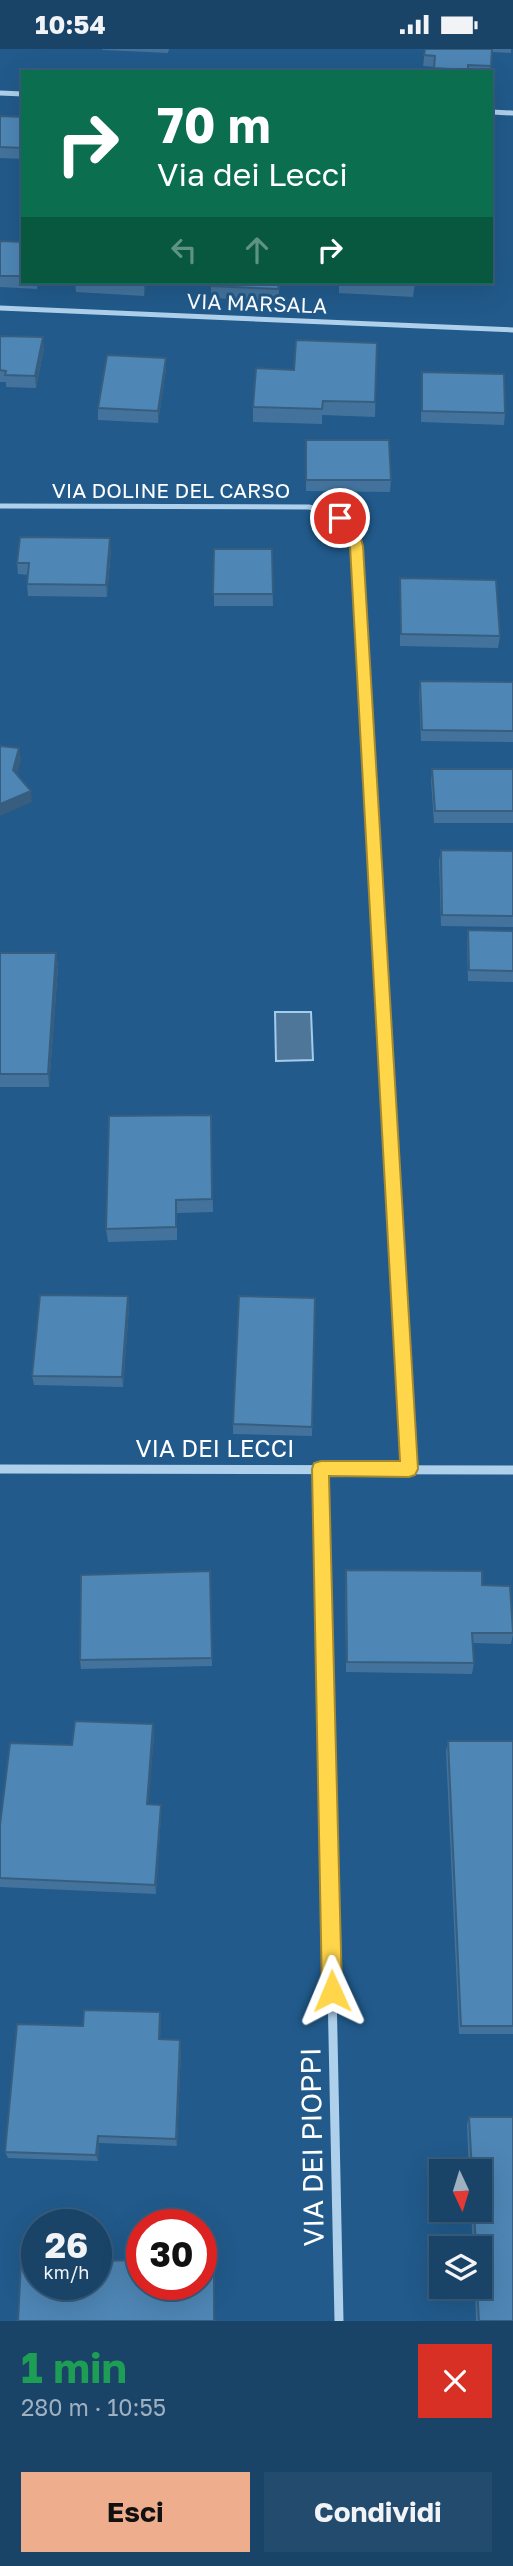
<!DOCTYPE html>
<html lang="it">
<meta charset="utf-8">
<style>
body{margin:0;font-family:"Golos Text",sans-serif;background:#224b6e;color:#f1f3f6;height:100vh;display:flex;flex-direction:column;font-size:26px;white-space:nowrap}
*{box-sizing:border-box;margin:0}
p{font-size:23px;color:#9fb0c0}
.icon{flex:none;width:38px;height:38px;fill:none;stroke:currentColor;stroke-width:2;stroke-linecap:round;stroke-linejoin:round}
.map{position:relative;height:2272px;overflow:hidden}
.details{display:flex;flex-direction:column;background:#194468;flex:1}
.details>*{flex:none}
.hud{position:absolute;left:21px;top:21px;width:472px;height:214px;border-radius:0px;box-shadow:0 7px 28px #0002,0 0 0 2px #375c7c;background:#0b6e4f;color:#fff;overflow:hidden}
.needle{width:46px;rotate:176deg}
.controls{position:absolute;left:429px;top:2110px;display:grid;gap:14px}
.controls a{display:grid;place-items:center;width:63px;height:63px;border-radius:0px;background:#194468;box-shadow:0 7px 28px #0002,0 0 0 2px #375c7c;font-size:35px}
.speed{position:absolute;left:21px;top:2160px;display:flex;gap:14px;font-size:35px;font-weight:700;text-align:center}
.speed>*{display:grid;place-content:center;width:91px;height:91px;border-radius:50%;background:#194468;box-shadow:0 7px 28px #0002,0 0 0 2px #375c7c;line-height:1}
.speed small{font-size:18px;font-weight:400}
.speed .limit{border:10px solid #d22;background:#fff;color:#111}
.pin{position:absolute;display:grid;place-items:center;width:60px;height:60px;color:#fff;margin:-30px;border:4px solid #fff;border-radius:50%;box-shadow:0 2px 7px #0007}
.me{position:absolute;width:77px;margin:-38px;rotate:359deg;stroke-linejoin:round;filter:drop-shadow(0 0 5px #0008)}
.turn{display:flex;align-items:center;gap:24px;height:147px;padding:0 21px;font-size:32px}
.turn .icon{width:91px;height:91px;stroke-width:2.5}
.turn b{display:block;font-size:49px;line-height:60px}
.lanes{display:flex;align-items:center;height:66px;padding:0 21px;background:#0003;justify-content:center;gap:35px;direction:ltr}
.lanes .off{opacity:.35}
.round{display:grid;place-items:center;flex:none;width:74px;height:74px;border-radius:0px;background:#224b6e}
.overview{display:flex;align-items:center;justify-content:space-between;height:119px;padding:0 21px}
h1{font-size:42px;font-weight:700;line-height:52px;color:#1e9e55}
.primary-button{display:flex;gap:14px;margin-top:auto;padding:14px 21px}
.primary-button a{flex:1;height:80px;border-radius:0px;background:#eead8d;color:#111;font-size:28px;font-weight:700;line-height:80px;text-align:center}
.primary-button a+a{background:#224b6e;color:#f1f3f6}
.status{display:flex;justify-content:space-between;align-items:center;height:49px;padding:0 35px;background:#194468;direction:ltr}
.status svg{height:19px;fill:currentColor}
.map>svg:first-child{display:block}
.water{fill:#4e7699;stroke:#a2ccec;stroke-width:2}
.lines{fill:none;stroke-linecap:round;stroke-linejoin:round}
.street-far2{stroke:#afd0eb;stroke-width:5}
.street-far1{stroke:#afd0eb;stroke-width:6}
.street{stroke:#afd0eb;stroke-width:9}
.wall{fill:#43739c}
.shaded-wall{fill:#375e7f}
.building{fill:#4e86b5;stroke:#375e7f;stroke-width:2}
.route{fill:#ffd54a;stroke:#a68a30;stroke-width:2}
.labels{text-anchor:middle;stroke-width:6;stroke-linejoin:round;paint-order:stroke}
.far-street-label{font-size:21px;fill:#fff;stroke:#215a8b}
.street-label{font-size:24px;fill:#fff;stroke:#215a8b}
.near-street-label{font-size:28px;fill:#fff;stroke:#215a8b}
</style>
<div class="status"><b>10:54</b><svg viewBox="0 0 49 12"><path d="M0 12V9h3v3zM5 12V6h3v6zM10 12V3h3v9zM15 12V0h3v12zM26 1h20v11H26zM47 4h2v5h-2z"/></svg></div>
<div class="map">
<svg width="513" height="2272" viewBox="0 0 513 2272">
<rect width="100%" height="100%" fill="#215a8b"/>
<!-- water -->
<path class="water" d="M275,963H311L313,1011L276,1012Z"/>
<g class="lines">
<!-- street-far2 -->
<path class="street-far2" d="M0,44L23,45
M492,63L512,64
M0,259L513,281
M0,457L309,458C370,471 358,520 361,569"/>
<!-- street-far1 -->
<path class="street-far1" d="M361,567L403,1309"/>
<!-- street -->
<path class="street" d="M403,1308L409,1420
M0,1420L513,1421
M321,1420L339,2272"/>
</g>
<!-- wall -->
<path class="wall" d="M102,0H169L168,4L103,1Z
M425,0H511V4L492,3L490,23H434V18L423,17Z
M0,67L23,68V110L0,109Z
M0,192L23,193V233H38L37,240L0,238Z
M75,233H147L144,247L76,243Z
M280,233L278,252L211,249V237Z
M339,233H415L413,248L339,244Z
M0,287L44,299L36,339L6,338V333H0Z
M377,294L375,368L322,366V375L253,373V358L294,321Z
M166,309V320L158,374L98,371V359Z
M422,323L505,364L504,376L421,373Z
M306,391L391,431L390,443L306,442Z
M111,500L107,548L28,547L27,535L28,526L18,525L17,514Z
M214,500H272L273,557H214Z
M400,529L500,587L498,599L400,597Z
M420,632L513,633V693L421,692L419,644Z
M432,720H513V774H434L431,732Z
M441,801L513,802V878L441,877L439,812Z
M468,881L513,882V933L468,932L467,892Z
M0,904H56L58,918L49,1038H0Z
M211,1066L213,1163L177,1164V1191L108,1193L106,1180Z
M128,1247L129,1258L123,1338L34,1336L32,1327Z
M315,1249L312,1387L233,1385V1375Z
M346,1521L482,1536L510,1537L513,1585L511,1595L473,1594L474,1614L472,1625L346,1623L345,1532Z
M210,1522L212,1617L81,1620L80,1611Z
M153,1675L154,1686L148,1755L161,1756V1765L156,1845L0,1838V1776L72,1696Z
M448,1692H513V1985H459L446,1702Z
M161,1971L160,1990L180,1991L181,1999L177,2097L99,2094L98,2112L8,2109L5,2103L83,1977Z
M469,2068L513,2272H476L475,2238H480V2200H473L471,2161H480V2123H469L467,2075Z"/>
<!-- shaded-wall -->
<path class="shaded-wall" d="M144,233H147L144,247Z
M43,288L44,299L36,339L35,327Z
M166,309V320L158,374V362Z
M110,489L111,500L107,548L106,536Z
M19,699L21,711L15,732L13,721Z
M31,742L32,753L0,767V755Z
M56,904L58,918L49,1038L48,1025Z
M128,1247L129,1258L123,1338L122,1328Z
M153,1675L154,1686L148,1765L147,1755Z
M161,1756V1765L156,1845L155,1836Z
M160,1963L161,1971L160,1998L159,1990Z
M180,1991L181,1999L177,2097L176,2090Z
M98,2087L99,2094L98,2112L96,2106Z"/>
<!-- building -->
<path class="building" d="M425,0H492L491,17L468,16V21L434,19L435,7L424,6Z
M0,67L23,68V99L0,98Z
M0,192L23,193V227H0Z
M95,233H144V235Z
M211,233H279L278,240L211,237Z
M0,287L43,288L35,327L5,326L6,322L0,321Z
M296,291L377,294L375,353L323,352L322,360L253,358L256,319L294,321Z
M107,306L166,309L158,362L98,359Z
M422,323L504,325L505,364L422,362Z
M306,391H389L391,431H306Z
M20,488L110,489L106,536L27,535L29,514H17Z
M214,500H272L273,545H213Z
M400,529L496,531L500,587L401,585Z
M420,632L513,633V682L422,681Z
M0,697L19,699L13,721L31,742L0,755Z
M432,720H513V762H435Z
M441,801L513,802V867L442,866Z
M468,881L513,882V922L469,921Z
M0,904H56L48,1025H0Z
M211,1066L212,1150L176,1151V1178L106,1180L109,1067Z
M40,1246L128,1247L122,1328L32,1327Z
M239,1247L315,1249L312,1378L233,1375Z
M346,1521L482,1522V1536L510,1537L513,1584H472L474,1614L347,1613Z
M210,1522L212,1609L80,1611L81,1526Z
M75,1672L153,1675L147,1755L161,1756L155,1836L0,1829V1776L10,1694L72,1696Z
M448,1692H513V1977H461Z
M84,1961L160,1963L159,1990L180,1991L176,2090L98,2087L96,2106L5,2103L17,1975L83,1977Z
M469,2068H513V2272H479L477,2238H480V2200H476L474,2161H480V2123H472Z
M201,2210H214V2272H18L21,2213H37V2235H96V2212L142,2211V2235H201Z"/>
<!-- route -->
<path class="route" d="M340,465L358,480L363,497L418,1420L415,1426L409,1428L329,1427L342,1942L339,1949L332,1952L325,1949L322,1942L312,1420L314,1414L321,1412H400L350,497L347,484L334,469Z"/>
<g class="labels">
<!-- far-street labels -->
<g class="far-street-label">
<text transform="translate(257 255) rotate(2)" y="7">VIA MARSALA</text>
<text x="171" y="449">VIA DOLINE DEL CARSO</text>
</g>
<!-- street labels -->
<g class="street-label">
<text x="215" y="1408">VIA DEI LECCI</text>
</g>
<!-- near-street labels -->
<g class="near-street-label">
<text transform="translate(312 2098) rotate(-91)" y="10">VIA DEI PIOPPI</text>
</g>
</g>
</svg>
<div class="controls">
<a><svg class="needle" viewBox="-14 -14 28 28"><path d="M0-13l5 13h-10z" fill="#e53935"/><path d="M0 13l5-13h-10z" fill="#9fb0c0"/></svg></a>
<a><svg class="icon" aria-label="layers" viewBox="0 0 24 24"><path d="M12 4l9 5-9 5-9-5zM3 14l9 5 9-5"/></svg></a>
</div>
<div class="speed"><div>26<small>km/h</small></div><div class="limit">30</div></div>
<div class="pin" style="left:340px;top:469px;background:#d93025"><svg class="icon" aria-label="arrive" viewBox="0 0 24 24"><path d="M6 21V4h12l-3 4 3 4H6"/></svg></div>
<svg class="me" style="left:332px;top:1942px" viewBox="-20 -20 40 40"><path d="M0-17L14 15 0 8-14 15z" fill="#ffd54a" stroke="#fff" stroke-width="4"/></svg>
<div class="hud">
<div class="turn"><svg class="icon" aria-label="right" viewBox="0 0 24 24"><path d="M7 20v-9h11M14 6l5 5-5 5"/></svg><div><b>70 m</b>Via dei Lecci</div></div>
<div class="lanes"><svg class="icon off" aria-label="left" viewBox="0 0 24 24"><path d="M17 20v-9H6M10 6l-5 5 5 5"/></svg><svg class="icon off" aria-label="ahead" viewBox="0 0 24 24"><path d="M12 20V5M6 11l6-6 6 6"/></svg><svg class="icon" aria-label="right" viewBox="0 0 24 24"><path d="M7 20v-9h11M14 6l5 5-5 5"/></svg></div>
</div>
</div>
<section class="details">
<div class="overview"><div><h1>1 min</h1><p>280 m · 10:55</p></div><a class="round" style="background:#d93025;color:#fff"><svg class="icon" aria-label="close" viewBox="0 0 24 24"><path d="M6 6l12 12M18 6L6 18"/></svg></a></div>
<div class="primary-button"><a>Esci</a><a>Condividi</a></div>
</section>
